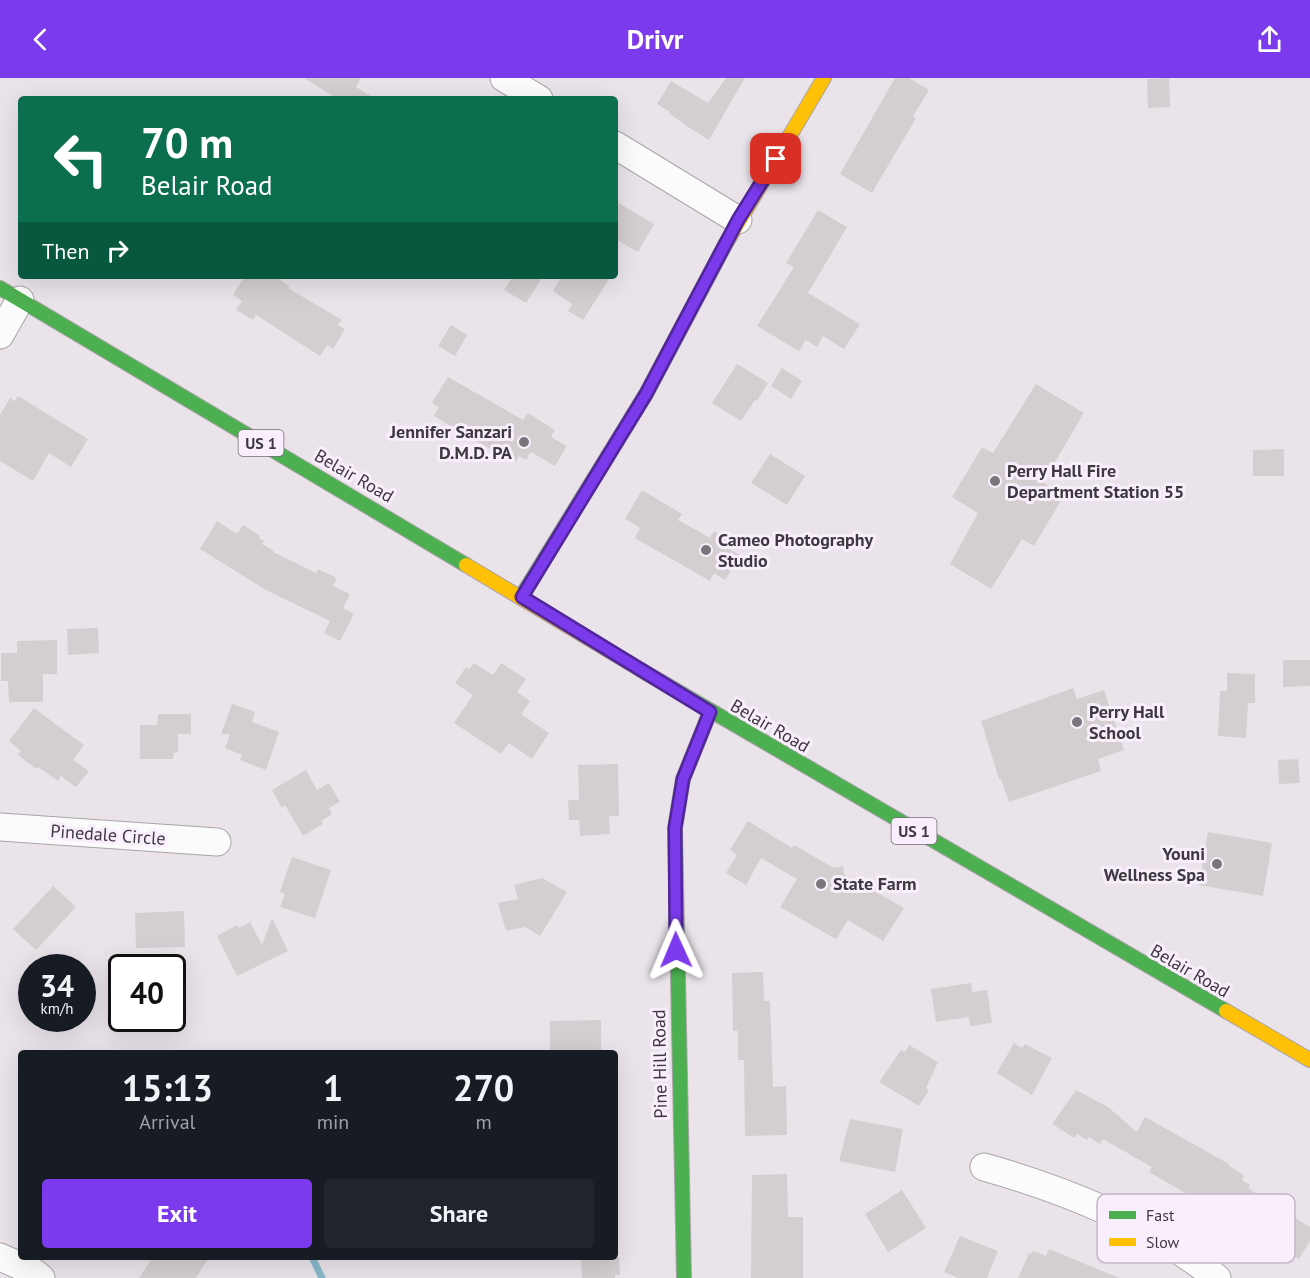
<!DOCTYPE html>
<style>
body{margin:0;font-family:"PT Sans",sans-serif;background:#20242c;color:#f1f3f6;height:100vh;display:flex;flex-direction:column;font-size:22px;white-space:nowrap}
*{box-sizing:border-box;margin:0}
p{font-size:20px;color:#9ea1a6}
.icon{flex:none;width:33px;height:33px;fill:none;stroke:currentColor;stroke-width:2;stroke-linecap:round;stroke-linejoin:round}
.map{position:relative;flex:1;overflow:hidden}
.drawer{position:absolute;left:18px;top:972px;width:600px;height:210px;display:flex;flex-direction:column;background:#171b24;border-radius:6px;box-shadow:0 6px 24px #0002}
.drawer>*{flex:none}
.top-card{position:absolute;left:18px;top:18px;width:600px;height:183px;border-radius:6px;box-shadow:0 6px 24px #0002;background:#0b6e4f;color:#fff;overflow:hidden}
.speed{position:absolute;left:18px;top:876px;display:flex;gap:12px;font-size:30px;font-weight:700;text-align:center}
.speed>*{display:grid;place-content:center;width:78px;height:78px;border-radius:50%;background:#171b24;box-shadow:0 6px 24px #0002;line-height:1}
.speed small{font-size:15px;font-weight:400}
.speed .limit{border:3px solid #111;border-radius:9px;background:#fff;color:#111}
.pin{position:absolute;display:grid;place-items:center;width:51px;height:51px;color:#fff;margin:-26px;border-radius:12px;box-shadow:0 3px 9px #0006}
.me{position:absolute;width:66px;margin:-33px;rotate:359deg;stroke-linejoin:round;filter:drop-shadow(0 0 4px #0008)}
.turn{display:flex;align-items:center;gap:21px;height:126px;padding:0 24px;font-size:27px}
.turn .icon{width:78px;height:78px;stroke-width:2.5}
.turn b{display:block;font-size:42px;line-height:51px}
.then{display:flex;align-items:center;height:57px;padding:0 24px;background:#0003;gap:12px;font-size:22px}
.eta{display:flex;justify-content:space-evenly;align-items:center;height:102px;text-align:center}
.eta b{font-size:36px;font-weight:700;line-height:42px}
.primary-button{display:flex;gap:12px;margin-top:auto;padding:12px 24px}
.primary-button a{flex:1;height:69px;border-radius:6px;background:#7c3aed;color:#fff;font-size:24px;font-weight:700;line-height:69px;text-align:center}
.primary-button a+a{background:#20242c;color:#f1f3f6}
header{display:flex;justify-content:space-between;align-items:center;height:78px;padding:0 24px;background:#7c3aed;color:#fff;font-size:27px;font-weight:700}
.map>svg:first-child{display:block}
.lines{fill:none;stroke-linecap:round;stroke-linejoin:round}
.stream{stroke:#89b9cb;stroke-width:7}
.building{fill:#d4ced0}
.street-casing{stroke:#a8a4a9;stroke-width:29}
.fast-casing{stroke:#a8a4a9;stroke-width:16}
.slow-casing{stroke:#a8a4a9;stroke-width:16}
.street{stroke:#fcfbfc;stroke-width:27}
.fast{stroke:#4caf50;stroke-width:14}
.slow{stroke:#ffc107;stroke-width:14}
.route-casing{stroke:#51269a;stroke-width:15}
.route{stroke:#7c3aed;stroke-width:10}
.poi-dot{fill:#7a757a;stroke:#f9eefc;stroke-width:2}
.labels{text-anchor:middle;stroke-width:6;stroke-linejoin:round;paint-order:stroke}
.shield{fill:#f9eefc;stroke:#756f77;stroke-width:1.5}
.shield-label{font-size:16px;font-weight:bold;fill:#3d393e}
.poi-label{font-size:18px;font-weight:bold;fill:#3d393e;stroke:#f9eefc;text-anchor:start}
.street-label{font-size:18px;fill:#3d393e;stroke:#f9eefc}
.key{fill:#f9eefc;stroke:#c1b8c3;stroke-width:1.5}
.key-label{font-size:16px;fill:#3d393e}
</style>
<header><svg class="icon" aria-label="back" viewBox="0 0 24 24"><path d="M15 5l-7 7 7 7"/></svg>Drivr<svg class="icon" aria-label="share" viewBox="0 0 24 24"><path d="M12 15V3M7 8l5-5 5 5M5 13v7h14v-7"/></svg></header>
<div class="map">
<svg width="1310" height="1200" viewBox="0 0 1310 1200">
<rect width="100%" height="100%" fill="#eae4ea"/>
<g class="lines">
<!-- stream -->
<path class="stream" d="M312,1179L322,1200"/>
</g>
<!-- building -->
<path class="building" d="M304,0H361L356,9L376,21H338Z
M726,0H745L709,62L685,47V46L669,36L670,34L657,26L671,3L708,25Z
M895,0H909L929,12L913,38L916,40L872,115L840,96Z
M1169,0L1170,29L1148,30L1147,1Z
M615,123L654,146L638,174L615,161Z
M818,132L847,149L808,215L860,246L844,271L823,258L817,269L806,262L799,273L757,248L794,189L786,185Z
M245,198H273L290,208L288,210L342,242L338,247L345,251L333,271L327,267L320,278L256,237L253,242L236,232L242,223L233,217Z
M513,198H543L526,225L504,212Z
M562,198H611L583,242L568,233L572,226L553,213Z
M451,247L467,257L455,278L438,268Z
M737,286L768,305L757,323L755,322L741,343L712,325Z
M782,290L802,303L791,321L771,308Z
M448,299L523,342L528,335L555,352L551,359L567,368L555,388L531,374L526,382L519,378L516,384L503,376L502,378L434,338L439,329L432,325Z
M1036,306L1084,335L1043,404L1064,417L1034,468L1022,461L991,511L950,486L978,435L952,419L982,369L993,375Z
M18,318L88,361L71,389L49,375L33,403L0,383V337L10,320L15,323Z
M1284,371V398H1253V372Z
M770,376L805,398L787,427L751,405Z
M642,412L682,436L678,442L710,460L714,453L730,463L727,470L740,477L725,502L714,495L710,503L635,460L640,450L625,441Z
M217,443L237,456L243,447L260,458L259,460L264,463L262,466L274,473L273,474L316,495L318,491L337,500L333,508L350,516L343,530L354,536L340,563L324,555L330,543L266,512L200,471Z
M98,550L99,575L68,577L67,551Z
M57,562V596H43V624H9L8,603H1V575H17V563Z
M1283,582H1310V608L1283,609Z
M474,585L493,597L501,585L526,601L517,614L530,623L521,636L549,655L532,681L509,665L501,676L454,645L473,617L455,605L466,589L469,591Z
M1227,595L1255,596V625H1248L1246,660L1218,658L1220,613H1227Z
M1073,610L1077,621L1104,612L1124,672L1098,681L1101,693L1009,724L1001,701H999L981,643Z
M232,626L255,634L252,644L279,654L266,692L240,682L242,677L225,670L230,656H221Z
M34,630L84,667L73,682L89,693L76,709L61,698L58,703L38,689L36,691L18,677L21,673L9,663Z
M158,636H191V656H178V674L174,675L173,681H140V647H157Z
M1298,681L1300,705L1279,706L1278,682Z
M618,686L619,738H609L610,756L580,758L579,742H569L568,722H579L578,687Z
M306,692L317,712L329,705L340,724L329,730L332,736L321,743L323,746L303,758L285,727L282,730L272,712Z
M748,743L792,770L794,767L834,790L843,788L844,796L904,830L883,863L848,842L836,861L780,829L797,801L761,780L746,807L726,795L737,777L730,772Z
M1208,754L1272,765L1263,818L1199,807Z
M292,779L331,792L315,840L280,829L285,816L280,814Z
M542,800L567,814L540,858L525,849L506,853L498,825L518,821L514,807Z
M53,808L76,829L36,872L13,851Z
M184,833L185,869L136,870L135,835Z
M272,840L288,873L237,898L217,858L237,847L239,850L250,844L262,867Z
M763,894L764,923H770L773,1009L786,1008L787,1057L745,1058L744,982H738V953H733L732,895Z
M971,905L972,914L987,912L992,945L970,948L969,939L936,944L931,911Z
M601,942V975H550V943Z
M1014,965L1022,970L1025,966L1052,980L1032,1017L997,995Z
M909,967L938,984L926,1010L929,1012L919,1028L879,1004L901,972L905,974Z
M1076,1012L1108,1029L1137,1054L1145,1039L1229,1086V1088L1244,1097L1242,1102L1250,1107L1248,1110L1257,1116V1117L1310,1149V1163L1299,1181L1283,1171L1281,1174L1269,1167L1267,1170L1249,1160L1253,1154L1149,1094L1152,1089L1103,1061L1100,1066L1089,1059L1087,1062L1077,1056L1074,1060L1052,1046Z
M850,1041L903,1051L895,1094L839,1083Z
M787,1096L788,1139H803V1200H751L752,1097Z
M902,1112L926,1150L888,1174L865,1136Z
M960,1158L998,1173L987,1200H958L944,1194Z
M1049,1171L1119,1200H1018L1029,1175L1031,1176L1033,1173L1046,1178Z
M153,1179H209L196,1200H139Z
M581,1179H619L620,1197H615V1200H582Z"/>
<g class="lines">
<!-- street casing -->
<g class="street-casing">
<path id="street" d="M504,0L539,21
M615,67L738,142
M0,257L20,222
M0,749L217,764
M984,1089C1068,1113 1148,1145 1217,1200
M0,1179L32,1193L41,1200"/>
</g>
<!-- fast casing -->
<g class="fast-casing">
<path id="fast" d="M0,210L466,487
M521,519L646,316L725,167
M641,592L1226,933
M684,1200L675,750L683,701L710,634"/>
</g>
<!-- slow casing -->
<g class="slow-casing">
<path id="slow" d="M725,167L824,0
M466,487L641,592
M1226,933L1310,982"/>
</g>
<!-- street -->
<use href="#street" class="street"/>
<!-- fast -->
<use href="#fast" class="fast"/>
<!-- slow -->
<use href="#slow" class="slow"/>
</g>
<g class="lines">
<!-- route casing -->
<g class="route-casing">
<path id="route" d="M676,872L675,750L683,701L710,634L522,519L646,316L738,142L776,81"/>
</g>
<!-- route -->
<use href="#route" class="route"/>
</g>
<!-- markers -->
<g class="poi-dot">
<circle cx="524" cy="364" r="6"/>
<circle cx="995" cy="403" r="6"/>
<circle cx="706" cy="472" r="6"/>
<circle cx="1077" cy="644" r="6"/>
<circle cx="1217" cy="786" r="6"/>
<circle cx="821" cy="806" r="6"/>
</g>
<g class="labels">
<!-- shield labels -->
<g class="shield">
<rect x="238.5" y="352" width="45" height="26" rx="4.5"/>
<rect x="891.5" y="740" width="45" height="26" rx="4.5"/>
</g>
<g class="shield-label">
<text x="261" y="371">US 1</text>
<text x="914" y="759">US 1</text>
</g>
<!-- poi labels -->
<g class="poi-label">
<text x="512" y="360" text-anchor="end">Jennifer Sanzari<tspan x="512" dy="21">D.M.D. PA</tspan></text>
<text x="1007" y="399">Perry Hall Fire<tspan x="1007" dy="21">Department Station 55</tspan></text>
<text x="718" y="468">Cameo Photography<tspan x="718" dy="21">Studio</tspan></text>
<text x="1089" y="640">Perry Hall<tspan x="1089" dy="21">School</tspan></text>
<text x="1205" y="782" text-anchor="end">Youni<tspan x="1205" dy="21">Wellness Spa</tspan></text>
<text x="833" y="812">State Farm</text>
</g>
<!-- street labels -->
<g class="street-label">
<text transform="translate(354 398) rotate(30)" y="6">Belair Road</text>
<text transform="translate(770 648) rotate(30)" y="6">Belair Road</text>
<text transform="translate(108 757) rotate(4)" y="6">Pinedale Circle</text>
<text transform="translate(1190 893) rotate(30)" y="6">Belair Road</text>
<text transform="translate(660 986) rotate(-91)" y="6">Pine Hill Road</text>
</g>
</g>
<!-- legend -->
<rect x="1097" y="1116" width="198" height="69" rx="9" class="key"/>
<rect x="1109" y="1133" width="27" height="8" fill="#4caf50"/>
<rect x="1109" y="1160" width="27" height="8" fill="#ffc107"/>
<g class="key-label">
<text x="1146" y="1143">Fast</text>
<text x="1146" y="1170">Slow</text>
</g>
</svg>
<div class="speed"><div>34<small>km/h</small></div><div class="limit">40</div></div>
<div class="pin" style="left:776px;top:81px;background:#d93025"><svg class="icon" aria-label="arrive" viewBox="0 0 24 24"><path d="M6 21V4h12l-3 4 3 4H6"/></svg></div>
<svg class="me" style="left:676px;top:872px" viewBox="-20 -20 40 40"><path d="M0-17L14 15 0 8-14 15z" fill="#7c3aed" stroke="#fff" stroke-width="4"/></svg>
<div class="top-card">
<div class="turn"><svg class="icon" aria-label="left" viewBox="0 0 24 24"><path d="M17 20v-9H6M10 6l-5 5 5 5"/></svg><div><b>70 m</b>Belair Road</div></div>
<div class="then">Then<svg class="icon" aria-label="right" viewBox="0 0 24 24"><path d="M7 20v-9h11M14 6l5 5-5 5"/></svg></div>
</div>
<section class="drawer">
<div class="eta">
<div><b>15:13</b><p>Arrival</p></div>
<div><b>1</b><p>min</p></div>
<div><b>270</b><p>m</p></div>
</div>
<div class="primary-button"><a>Exit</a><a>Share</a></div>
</section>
</div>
